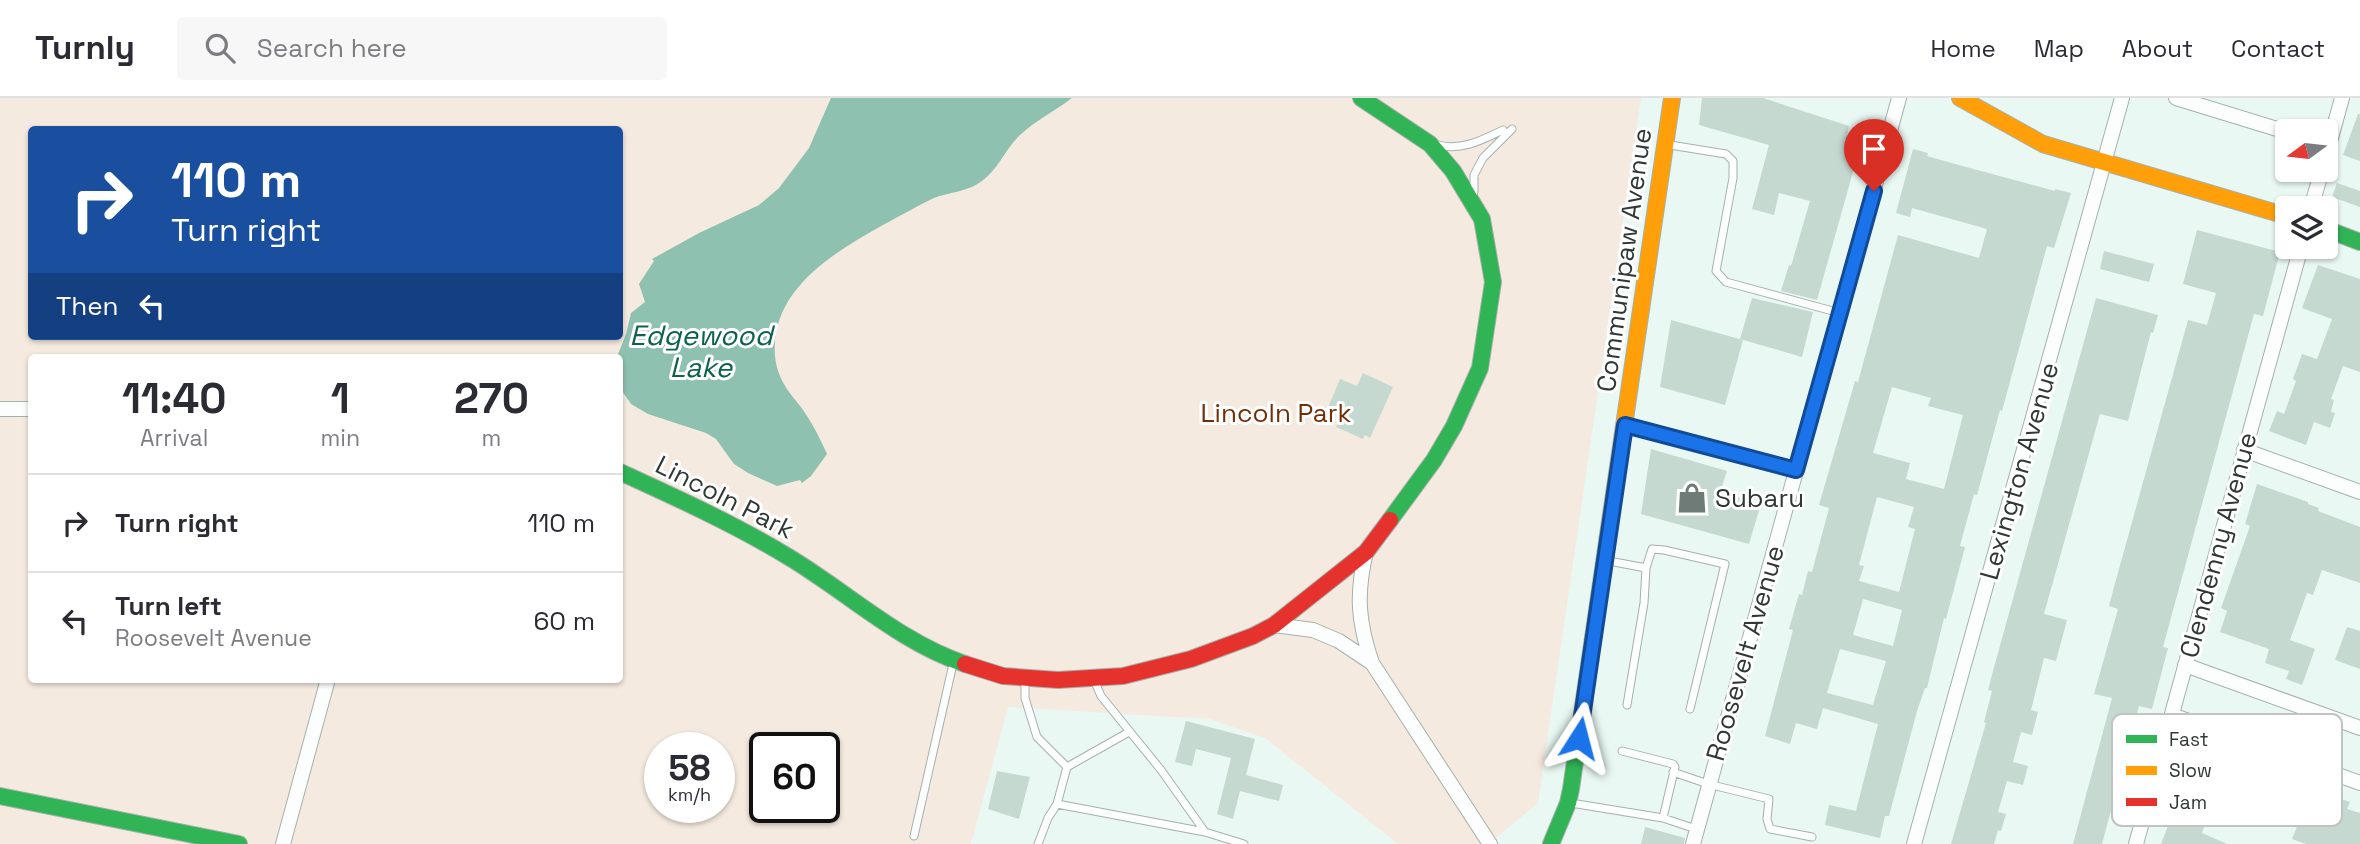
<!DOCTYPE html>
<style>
body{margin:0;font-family:"Space Grotesk",sans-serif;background:#f7f7f7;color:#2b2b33;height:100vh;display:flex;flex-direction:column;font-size:26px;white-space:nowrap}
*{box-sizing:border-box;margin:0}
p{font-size:23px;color:#7c7c81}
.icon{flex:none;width:38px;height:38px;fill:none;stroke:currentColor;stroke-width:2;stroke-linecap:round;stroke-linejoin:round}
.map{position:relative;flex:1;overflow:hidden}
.drawer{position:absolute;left:28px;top:256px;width:595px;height:329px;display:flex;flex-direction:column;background:#fff;border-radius:7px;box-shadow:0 2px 5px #0004}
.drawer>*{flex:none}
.top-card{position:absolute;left:28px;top:28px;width:595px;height:214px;border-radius:7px;box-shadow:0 2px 5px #0004;background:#1a4fa0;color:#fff;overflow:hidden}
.needle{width:46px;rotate:255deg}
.buttons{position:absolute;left:2275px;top:21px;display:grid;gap:14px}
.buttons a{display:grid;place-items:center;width:63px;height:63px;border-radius:7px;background:#fff;box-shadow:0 2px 5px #0004;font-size:35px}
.speed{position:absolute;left:644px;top:634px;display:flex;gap:14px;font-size:35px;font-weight:700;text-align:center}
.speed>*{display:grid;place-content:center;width:91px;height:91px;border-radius:50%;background:#fff;box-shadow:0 2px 5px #0004;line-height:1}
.speed small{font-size:18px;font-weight:400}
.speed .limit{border:4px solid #111;border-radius:10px;background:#fff;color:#111}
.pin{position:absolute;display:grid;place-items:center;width:60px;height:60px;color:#fff;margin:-72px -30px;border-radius:50% 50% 50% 0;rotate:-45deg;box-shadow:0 0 7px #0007}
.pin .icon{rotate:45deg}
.me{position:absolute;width:77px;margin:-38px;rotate:9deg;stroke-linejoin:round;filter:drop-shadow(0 0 5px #0008)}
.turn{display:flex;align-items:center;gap:24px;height:147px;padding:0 28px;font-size:32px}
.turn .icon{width:91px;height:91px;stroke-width:2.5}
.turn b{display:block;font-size:49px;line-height:60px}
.then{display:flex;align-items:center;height:66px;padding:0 28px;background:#0003;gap:14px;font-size:26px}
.eta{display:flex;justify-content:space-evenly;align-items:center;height:119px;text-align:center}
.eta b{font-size:42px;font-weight:700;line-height:49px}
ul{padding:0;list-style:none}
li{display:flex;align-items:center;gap:21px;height:98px;padding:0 28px;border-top:2px solid #e1e1e2}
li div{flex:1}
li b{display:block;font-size:26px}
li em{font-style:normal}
header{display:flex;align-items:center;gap:42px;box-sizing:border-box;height:98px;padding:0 35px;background:#fff;border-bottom:2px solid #e1e1e2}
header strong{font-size:33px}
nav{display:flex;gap:38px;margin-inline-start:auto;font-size:24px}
.search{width:490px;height:63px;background:#f7f7f7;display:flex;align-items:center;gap:18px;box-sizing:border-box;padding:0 24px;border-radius:7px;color:#7c7c81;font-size:26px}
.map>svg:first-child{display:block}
.green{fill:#f5eadf;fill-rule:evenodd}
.water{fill:#8fc1b0}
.building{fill:#c5d9d1;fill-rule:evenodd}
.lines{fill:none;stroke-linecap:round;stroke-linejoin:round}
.lane-casing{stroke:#a5b0ac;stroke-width:9}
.street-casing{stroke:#a5b0ac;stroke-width:16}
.fast-casing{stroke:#a5b0ac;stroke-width:18}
.slow-casing{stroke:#a5b0ac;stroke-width:18}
.jam-casing{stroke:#a5b0ac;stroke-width:18}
.lane{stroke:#fcfefd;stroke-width:7}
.street{stroke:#fcfefd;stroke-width:14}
.fast{stroke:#30b455;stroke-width:16}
.slow{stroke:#ff9f0a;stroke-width:16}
.jam{stroke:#e5322d;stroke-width:16}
.route-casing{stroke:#114b97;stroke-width:18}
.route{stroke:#1a73e8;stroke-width:12}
.labels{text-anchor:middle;stroke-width:6;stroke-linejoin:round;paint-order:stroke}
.street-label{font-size:26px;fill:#2e3835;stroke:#fff}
.park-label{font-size:26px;fill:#712f06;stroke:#fff}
.poi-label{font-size:26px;fill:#2e3835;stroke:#fff;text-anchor:start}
.water-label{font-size:28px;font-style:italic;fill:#0c624d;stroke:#fff}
.key{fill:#fff;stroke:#c0c3c2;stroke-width:2}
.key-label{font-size:19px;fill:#2e3835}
</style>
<header>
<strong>Turnly</strong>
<div class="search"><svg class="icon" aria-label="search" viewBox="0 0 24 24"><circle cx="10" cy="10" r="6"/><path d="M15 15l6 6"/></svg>Search here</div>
<nav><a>Home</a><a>Map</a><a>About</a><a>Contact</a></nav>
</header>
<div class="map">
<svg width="2360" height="746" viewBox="0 0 2360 746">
<rect width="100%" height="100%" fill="#e9f8f2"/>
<!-- green -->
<path class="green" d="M0,0H1641L1538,705L1489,746H1398L1265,640L1209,621L1008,609L971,746H0ZM32,32H620V238H32ZM32,259H620V581H32ZM660,649H719V709H660ZM765,649H824V709H765Z"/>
<!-- water -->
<path class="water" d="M831,0H1072C1055,13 1036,22 1020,37C1005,51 998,73 979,85C966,94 949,94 934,100C917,108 900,118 883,127C833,155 770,192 775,258C777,280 788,293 801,309C811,323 820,340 827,356L811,378L802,385L800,382L777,388L748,375L734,366L716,341L706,335L648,316L631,306L620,290V259H617L626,236L631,215L645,204L639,186L654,163L652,161L699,135L759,107L779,90L809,50Z"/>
<!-- building -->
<path class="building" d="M1702,0H1763L1849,28L1847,38L1862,42L1817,202L1781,193L1789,167L1791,168L1810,103L1779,95L1774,117L1752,111L1769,47L1699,27Z
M2358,16H2360V63L2343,57Z
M1913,51L1928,55L1927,58L1959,67L2055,93V91L2071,95L2054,150L2047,148L2002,313L2000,312L1977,397L1974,396L1960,448L1965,449L1946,521L1944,520L1927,590H1925L1917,613L1889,718H1885L1880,740L1825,727L1829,707L1856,713L1878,626L1823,610L1817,631L1796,625L1790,646L1765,638L1793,532L1789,531L1799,496L1802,497L1808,473L1812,474L1829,410L1819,407L1855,283L1858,284L1898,137L1979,160L1987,131L1912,110L1910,119L1896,115ZM1892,289L1931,300L1928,308L1963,317L1944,391L1906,381L1910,365L1873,355ZM1877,399L1914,409L1908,429L1915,431L1899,494L1859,483L1864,468L1859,467ZM1863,501L1902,512L1893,548L1853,537ZM1840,551L1886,563L1873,607L1827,595Z
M2337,85L2360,93V109L2332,99Z
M2197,132L2280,154L2263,218L2254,216L2163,549L2168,550L2152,611L2139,608L2102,746H2073L2112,600L2094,596L2118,511L2109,508L2114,489L2188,222L2207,227L2216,195L2183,186Z
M2104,153L2154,166L2149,184L2100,171Z
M2318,167L2360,181V274L2343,268L2331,301L2334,302L2331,314L2335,315L2330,330L2314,324L2306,347L2269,333L2277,313L2284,316L2296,283L2293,281L2302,256L2317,261L2332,221L2302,210Z
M1752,200L1813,214L1802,259L1740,241Z
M2096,200L2158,217L2153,235L2151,234L2128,323L2100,316L2044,516L2067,522L2056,563L2044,560L2031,612L2038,614L2032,637L2021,634L2013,664L2028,668L2023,687L2007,683L1998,714L2006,716L2001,733L1998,732L1994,746H1951L1986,625L1984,624L1992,593L1988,592L1993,573Z
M1671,222L1743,242L1725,307L1660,289Z
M1363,275L1393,289L1370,340L1365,337L1363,341L1336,329L1341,318L1327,312L1340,281L1357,288Z
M1651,351L1727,373L1720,394L1761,406L1749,446L1641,416Z
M2257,386L2308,404V406L2319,410L2318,413L2360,429V485L2322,472L2313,497L2307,495L2290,542L2315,551L2302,587L2286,581L2289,573L2265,565L2269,551L2220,534L2227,513L2221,510L2250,428L2245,426Z
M2347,529L2360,533V571L2335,562Z
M1186,623L1255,641L1246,677L1283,687L1279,703L1240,693L1233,721L1217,716L1231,660L1196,651L1192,668L1175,664Z
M2191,647L2225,660L2221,670L2268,688L2285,693L2286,690L2308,699L2310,694L2330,702L2332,698L2350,704L2347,711L2360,715V746H2306L2292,741L2298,726L2257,711L2254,720L2213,704L2202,735L2227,746H2161L2171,720L2168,719Z
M997,673L1030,679L1019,721L988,711Z
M1645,729L1685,740L1684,746H1641Z"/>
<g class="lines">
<!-- lane casing -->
<g class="lane-casing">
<path id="lane" d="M1438,47C1462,53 1482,42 1503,32
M1670,47L1726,56L1733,63V80L1716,173L1726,184L1840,215
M1474,94V77L1483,60L1512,31
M1627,327L1796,372
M1609,463L1646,470L1644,505L1627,607
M1646,470L1652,451L1664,452L1725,466L1690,611
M1094,582L1101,598L1161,672L1205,734L1244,746
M1025,584V600L1037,639L1067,669L1129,634
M1622,653L1673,666L1675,669L1663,720
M1673,674L1708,686L1769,701L1767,721L1770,731L1812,739
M1571,705L1663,720L1696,731
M1057,706L1205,734
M914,738L953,566
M1038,746L1048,720L1057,706L1067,669"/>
</g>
<!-- street casing -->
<g class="street-casing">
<path id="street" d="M2176,0L2287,34
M2326,58L2342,0
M2311,110L2322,72
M0,311H32
M2244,352L2360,394
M1366,454C1356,496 1358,524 1372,565L1490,746
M1274,527L1313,532L1339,543L1372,565
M2185,567L2360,630
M2172,617L2360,685
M283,746L328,581
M1693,746L1899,0
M1914,746L2122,0
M2136,746L2301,149"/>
</g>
<!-- fast casing -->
<g class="fast-casing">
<path id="fast" d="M1361,0L1430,46L1453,73L1482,121L1493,184L1480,270L1454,328L1434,362L1390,422
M2326,131L2360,144
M620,374C677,400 734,426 787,458C846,493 899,544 965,566
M0,698L239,746
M1551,746L1568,705L1571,691L1608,437"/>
</g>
<!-- slow casing -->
<g class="slow-casing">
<path id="slow" d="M1960,0L2043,46L2287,118
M1608,437L1672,0"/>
</g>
<!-- jam casing -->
<g class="jam-casing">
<path id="jam" d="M965,566L1003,578L1058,582L1123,578L1191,561L1253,538L1274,527L1366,454L1390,422"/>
</g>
<!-- lane -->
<use href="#lane" class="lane"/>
<!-- street -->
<use href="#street" class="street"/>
<!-- fast -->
<use href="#fast" class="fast"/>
<!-- slow -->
<use href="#slow" class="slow"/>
<!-- jam -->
<use href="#jam" class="jam"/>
</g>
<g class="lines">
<!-- route casing -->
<g class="route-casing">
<path id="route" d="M1579,640L1625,327L1796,372L1874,93"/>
</g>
<!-- route -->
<use href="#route" class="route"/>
</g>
<!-- icons -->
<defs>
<g id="shop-bare" transform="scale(2.415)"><path d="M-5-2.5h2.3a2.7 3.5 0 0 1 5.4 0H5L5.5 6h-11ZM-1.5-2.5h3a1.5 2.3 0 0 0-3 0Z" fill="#6f7b77" stroke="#fff" stroke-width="2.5" paint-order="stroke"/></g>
</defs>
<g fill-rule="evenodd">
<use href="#shop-bare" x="1692" y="400"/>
</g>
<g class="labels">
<!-- street labels -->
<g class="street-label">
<text transform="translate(1624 162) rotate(-82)" y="9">Communipaw Avenue</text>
<text transform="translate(2019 373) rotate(-74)" y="9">Lexington Avenue</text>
<text transform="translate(725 399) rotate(27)" y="9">Lincoln Park</text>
<text transform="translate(2218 447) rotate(-75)" y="9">Clendenny Avenue</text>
<text transform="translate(1745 555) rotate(-74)" y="9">Roosevelt Avenue</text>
</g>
<!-- park labels -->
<g class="park-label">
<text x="1276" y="324">Lincoln Park</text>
</g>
<!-- poi labels -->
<g class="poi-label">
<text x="1715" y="409">Subaru</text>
</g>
<!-- water labels -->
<g class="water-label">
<text x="701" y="247">Edgewood<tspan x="701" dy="32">Lake</tspan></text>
</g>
</g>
<!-- legend -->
<rect x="2112" y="616" width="230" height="112" rx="10" class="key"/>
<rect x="2126" y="637" width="31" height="8" fill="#30b455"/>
<rect x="2126" y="668" width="31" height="9" fill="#ff9f0a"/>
<rect x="2126" y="700" width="31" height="8" fill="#e5322d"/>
<g class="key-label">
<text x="2169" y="648">Fast</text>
<text x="2169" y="679">Slow</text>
<text x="2169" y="711">Jam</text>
</g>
</svg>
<div class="buttons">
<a><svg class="needle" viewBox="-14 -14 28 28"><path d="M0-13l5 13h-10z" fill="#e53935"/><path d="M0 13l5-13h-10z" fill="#7c7c81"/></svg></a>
<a><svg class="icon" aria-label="layers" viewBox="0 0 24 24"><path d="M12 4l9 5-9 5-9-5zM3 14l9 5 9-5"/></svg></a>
</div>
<div class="speed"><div>58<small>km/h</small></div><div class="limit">60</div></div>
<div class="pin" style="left:1874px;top:93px;background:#d93025"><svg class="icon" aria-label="arrive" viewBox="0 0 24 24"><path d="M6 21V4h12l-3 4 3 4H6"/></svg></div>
<svg class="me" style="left:1579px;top:640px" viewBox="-20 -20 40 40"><path d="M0-17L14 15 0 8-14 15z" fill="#1a73e8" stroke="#fff" stroke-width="4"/></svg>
<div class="top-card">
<div class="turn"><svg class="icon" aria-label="right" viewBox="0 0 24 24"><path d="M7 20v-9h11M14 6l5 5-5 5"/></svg><div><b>110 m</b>Turn right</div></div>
<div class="then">Then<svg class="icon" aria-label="left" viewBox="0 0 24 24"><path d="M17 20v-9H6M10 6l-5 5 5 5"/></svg></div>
</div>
<section class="drawer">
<div class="eta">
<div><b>11:40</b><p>Arrival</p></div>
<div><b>1</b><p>min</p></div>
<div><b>270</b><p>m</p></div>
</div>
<ul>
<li><svg class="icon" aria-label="right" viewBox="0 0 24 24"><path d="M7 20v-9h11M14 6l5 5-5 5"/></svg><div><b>Turn right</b></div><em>110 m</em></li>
<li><svg class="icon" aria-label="left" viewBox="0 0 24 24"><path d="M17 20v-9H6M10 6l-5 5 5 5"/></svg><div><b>Turn left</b><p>Roosevelt Avenue</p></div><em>60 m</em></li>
</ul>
</section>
</div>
